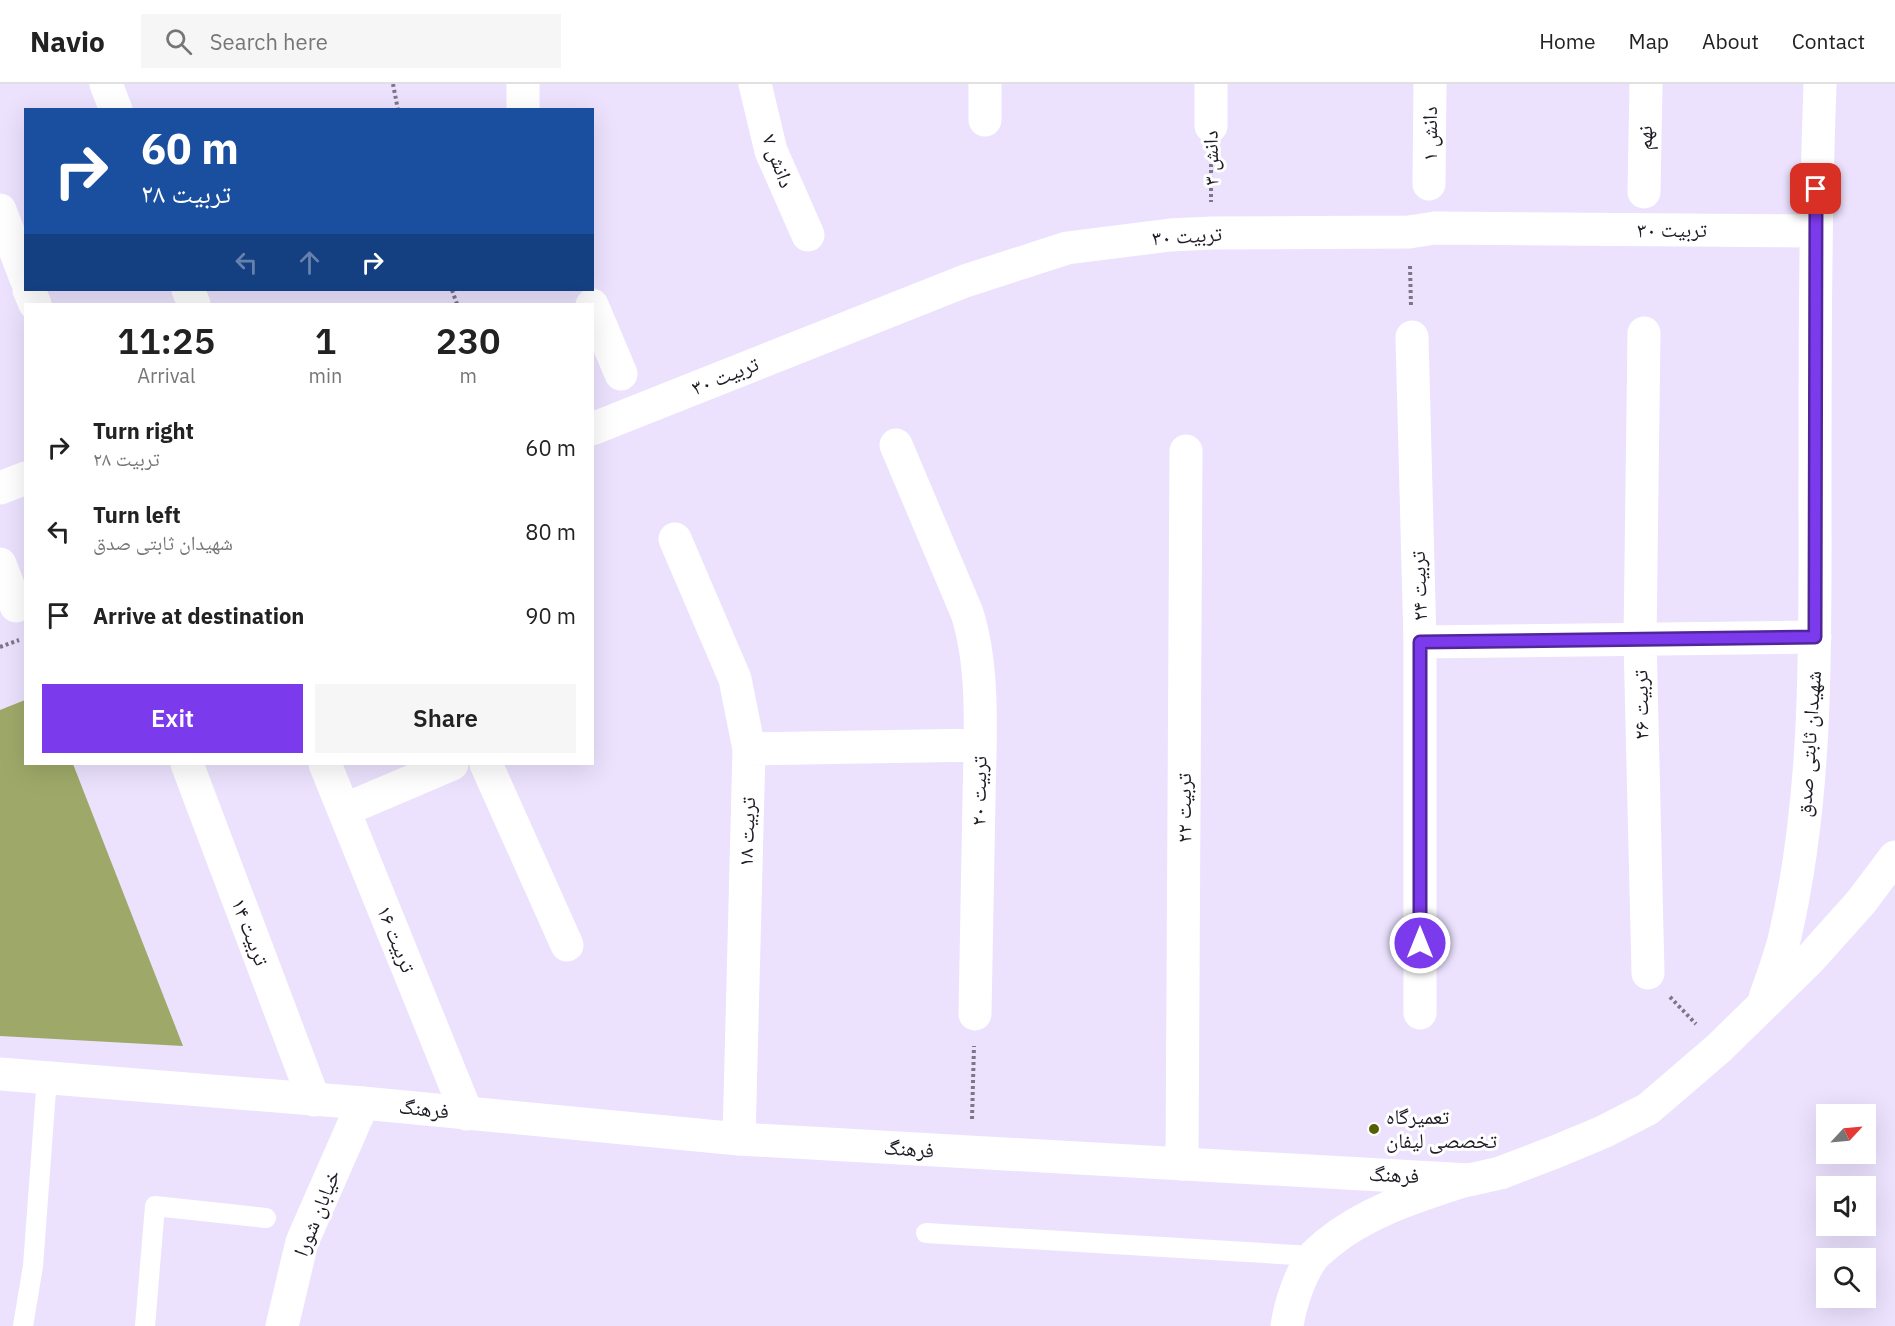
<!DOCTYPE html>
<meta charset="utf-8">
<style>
body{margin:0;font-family:"IBM Plex Sans","Noto Naskh Arabic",sans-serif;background:#f6f6f6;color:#222;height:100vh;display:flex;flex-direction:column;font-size:22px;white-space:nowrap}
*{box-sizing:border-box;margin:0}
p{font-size:20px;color:#767676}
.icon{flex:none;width:33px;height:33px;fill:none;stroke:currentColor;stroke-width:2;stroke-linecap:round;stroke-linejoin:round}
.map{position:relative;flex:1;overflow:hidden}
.details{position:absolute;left:24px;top:219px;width:570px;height:462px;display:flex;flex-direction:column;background:#fff;border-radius:0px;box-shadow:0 6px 24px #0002}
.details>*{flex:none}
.top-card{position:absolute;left:24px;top:24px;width:570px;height:183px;border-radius:0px;box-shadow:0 6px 24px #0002;background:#1a4fa0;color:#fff;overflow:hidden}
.needle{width:39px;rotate:64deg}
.fabs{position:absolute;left:1816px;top:1020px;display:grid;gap:12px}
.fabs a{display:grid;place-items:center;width:60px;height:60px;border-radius:0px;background:#fff;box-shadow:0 6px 24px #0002;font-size:30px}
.pin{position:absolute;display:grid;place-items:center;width:51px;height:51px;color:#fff;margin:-26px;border-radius:12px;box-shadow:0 3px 9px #0006}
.me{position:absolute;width:66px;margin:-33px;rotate:0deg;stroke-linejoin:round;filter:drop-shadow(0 0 4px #0008)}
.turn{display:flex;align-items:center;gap:21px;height:126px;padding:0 18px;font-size:27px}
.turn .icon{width:78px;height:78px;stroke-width:2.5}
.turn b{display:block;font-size:42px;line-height:51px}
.lanes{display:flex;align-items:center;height:57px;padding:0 18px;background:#0003;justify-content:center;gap:30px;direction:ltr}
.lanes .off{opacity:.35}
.eta{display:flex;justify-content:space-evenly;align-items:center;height:102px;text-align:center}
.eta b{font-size:36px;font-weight:600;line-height:42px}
.action{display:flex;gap:12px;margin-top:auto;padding:12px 18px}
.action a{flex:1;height:69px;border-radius:0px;background:#7c3aed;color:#fff;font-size:24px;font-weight:600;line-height:69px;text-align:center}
.action a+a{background:#f6f6f6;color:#222}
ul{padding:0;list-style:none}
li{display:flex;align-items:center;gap:18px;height:84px;padding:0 18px}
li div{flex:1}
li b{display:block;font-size:22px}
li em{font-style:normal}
header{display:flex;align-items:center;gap:36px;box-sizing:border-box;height:84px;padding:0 30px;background:#fff;border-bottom:2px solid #e0e0e0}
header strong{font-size:28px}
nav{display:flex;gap:33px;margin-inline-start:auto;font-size:21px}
.search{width:420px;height:54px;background:#f6f6f6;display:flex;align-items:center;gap:15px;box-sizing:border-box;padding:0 21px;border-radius:0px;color:#767676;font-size:22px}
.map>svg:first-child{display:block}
.forest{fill:#9ea969}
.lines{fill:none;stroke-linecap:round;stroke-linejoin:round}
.path{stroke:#7c7688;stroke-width:4;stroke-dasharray:3 3;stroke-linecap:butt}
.lane{stroke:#fff;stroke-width:20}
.street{stroke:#fff;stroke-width:33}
.secondary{stroke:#fff;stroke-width:33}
.route-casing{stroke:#51269a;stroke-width:15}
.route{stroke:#7c3aed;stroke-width:10}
.poi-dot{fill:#566000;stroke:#fff;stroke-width:2}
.labels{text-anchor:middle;stroke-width:6;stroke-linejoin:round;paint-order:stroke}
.street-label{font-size:21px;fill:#1f1b25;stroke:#fff}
.poi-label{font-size:21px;fill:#1f1b25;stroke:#fff;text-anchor:start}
</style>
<header>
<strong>Navio</strong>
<div class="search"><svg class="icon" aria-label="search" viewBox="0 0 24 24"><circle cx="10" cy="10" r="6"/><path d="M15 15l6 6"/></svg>Search here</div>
<nav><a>Home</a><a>Map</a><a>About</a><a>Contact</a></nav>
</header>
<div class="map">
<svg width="1895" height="1242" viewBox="0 0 1895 1242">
<rect width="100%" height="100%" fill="#ece2fe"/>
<!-- forest -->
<path class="forest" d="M25,616L26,680H73L183,962L0,952V626Z"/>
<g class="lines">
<!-- path -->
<path class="path" d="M393,0L398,26
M1211,74V118
M1410,182L1411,222
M452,206L457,220
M0,563L19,556
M1670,913L1696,940
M972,1035L974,962"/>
<!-- lane -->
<path class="lane" d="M926,1149L1313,1172
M23,1242L33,1182L47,993
M145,1242L155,1122L266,1134"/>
<!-- street -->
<path class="street" d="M106,0L116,26
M523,0V26
M755,0L771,67L808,151
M985,0V36
M1211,42V0
M1429,100L1430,0
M1644,108L1646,0
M0,126L26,195
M29,206L35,220
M188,206L194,220
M592,221L621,290
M1644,249L1640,556L1648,889
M1412,253L1420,558V929
M592,345L965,197L1067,164L1170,151L1212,149L1409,148L1435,144L1815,147
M896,361L967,529C985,585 980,656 979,715C978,787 976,859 975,930
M0,404L26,394
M675,455L735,595L749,665L739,1055
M0,480L16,522
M1420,558L1815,553
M749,665L980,661
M187,680L314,1016
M325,680L467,1030
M486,680L567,861
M344,726L452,680
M1182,1080L1186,367
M282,1242L302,1158L363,1019
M1287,1242C1290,1221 1300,1190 1313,1173C1317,1168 1323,1164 1327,1160C1367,1127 1417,1112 1466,1096"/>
<!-- secondary -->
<path class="secondary" d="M1765,914C1772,894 1780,873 1785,852C1818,710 1815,561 1815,416C1815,277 1815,139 1820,0
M0,990L363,1019L739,1055L1469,1096L1500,1089L1555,1068L1603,1048L1648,1025L1719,964L1810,875L1861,818L1895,773"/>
</g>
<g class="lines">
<!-- route casing -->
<g class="route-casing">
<path id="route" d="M1420,859V558L1815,553L1816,105"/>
</g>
<!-- route -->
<use href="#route" class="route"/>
</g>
<!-- markers -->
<circle class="poi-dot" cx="1374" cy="1045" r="6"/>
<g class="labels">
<!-- street labels -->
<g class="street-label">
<text transform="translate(1430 50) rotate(-90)" y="7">دانش ۱</text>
<text transform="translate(1645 54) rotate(-89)" y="7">نهم</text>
<text transform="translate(1211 74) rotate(-91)" y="7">دانش ۳</text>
<text transform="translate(778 77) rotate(70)" y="7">دانش ۷</text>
<text x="1672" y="153">تربیت ۳۰</text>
<text transform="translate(1187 152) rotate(-4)" y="7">تربیت ۳۰</text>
<text transform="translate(725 292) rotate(-22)" y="7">تربیت ۳۰</text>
<text transform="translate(1419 502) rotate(-92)" y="7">تربیت ۲۴</text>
<text transform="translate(1641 621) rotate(-91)" y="7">تربیت ۲۶</text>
<text transform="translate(1809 660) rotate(-86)" y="7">شهیدان ثابتی صدق</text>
<text transform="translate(979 707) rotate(-89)" y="7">تربیت ۲۰</text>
<text transform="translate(1184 724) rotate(-90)" y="7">تربیت ۲۲</text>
<text transform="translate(747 748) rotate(-88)" y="7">تربیت ۱۸</text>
<text transform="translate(250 848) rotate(69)" y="7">تربیت ۱۴</text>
<text transform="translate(396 855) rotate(68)" y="7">تربیت ۱۶</text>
<text transform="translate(424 1025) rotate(6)" y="7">فرهنگ</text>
<text transform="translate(909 1065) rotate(4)" y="7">فرهنگ</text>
<text transform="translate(1394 1091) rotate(3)" y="7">فرهنگ</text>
<text transform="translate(317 1129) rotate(-68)" y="7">خیابان شورا</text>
</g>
<!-- poi labels -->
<g class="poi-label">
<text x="1386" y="1040">تعمیرگاه<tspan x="1386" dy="24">تخصصی لیفان</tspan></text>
</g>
</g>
</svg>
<div class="fabs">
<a><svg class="needle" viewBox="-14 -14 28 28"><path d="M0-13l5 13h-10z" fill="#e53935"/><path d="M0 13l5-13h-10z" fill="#767676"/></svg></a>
<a><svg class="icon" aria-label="sound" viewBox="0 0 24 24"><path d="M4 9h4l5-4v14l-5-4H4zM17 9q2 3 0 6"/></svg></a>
<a><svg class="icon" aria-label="search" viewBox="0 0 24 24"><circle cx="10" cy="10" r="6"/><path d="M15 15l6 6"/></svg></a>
</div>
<div class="pin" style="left:1816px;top:105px;background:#d93025"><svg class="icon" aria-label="arrive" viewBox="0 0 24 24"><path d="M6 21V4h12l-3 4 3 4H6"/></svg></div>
<svg class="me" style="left:1420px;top:859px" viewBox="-20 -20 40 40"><circle r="17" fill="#7c3aed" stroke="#fff" stroke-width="3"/><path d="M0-11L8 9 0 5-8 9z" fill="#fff"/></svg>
<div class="top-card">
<div class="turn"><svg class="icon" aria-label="right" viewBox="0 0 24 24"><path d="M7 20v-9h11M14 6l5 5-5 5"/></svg><div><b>60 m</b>تربیت ۲۸</div></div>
<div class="lanes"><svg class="icon off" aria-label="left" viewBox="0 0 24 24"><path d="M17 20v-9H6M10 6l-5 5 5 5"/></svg><svg class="icon off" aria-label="ahead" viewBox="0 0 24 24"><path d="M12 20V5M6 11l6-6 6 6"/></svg><svg class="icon" aria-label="right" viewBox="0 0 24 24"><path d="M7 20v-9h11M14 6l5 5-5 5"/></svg></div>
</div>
<section class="details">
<div class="eta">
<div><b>11:25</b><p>Arrival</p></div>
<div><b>1</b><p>min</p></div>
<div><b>230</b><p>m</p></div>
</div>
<ul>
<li><svg class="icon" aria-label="right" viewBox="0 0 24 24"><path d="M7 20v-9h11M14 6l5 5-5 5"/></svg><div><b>Turn right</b><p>تربیت ۲۸</p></div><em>60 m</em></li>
<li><svg class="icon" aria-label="left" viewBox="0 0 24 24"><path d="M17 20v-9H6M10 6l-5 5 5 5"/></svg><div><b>Turn left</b><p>شهیدان ثابتی صدق</p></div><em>80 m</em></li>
<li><svg class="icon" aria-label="arrive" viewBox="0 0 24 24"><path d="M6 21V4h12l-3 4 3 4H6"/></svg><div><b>Arrive at destination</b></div><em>90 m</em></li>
</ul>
<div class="action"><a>Exit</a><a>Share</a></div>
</section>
</div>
